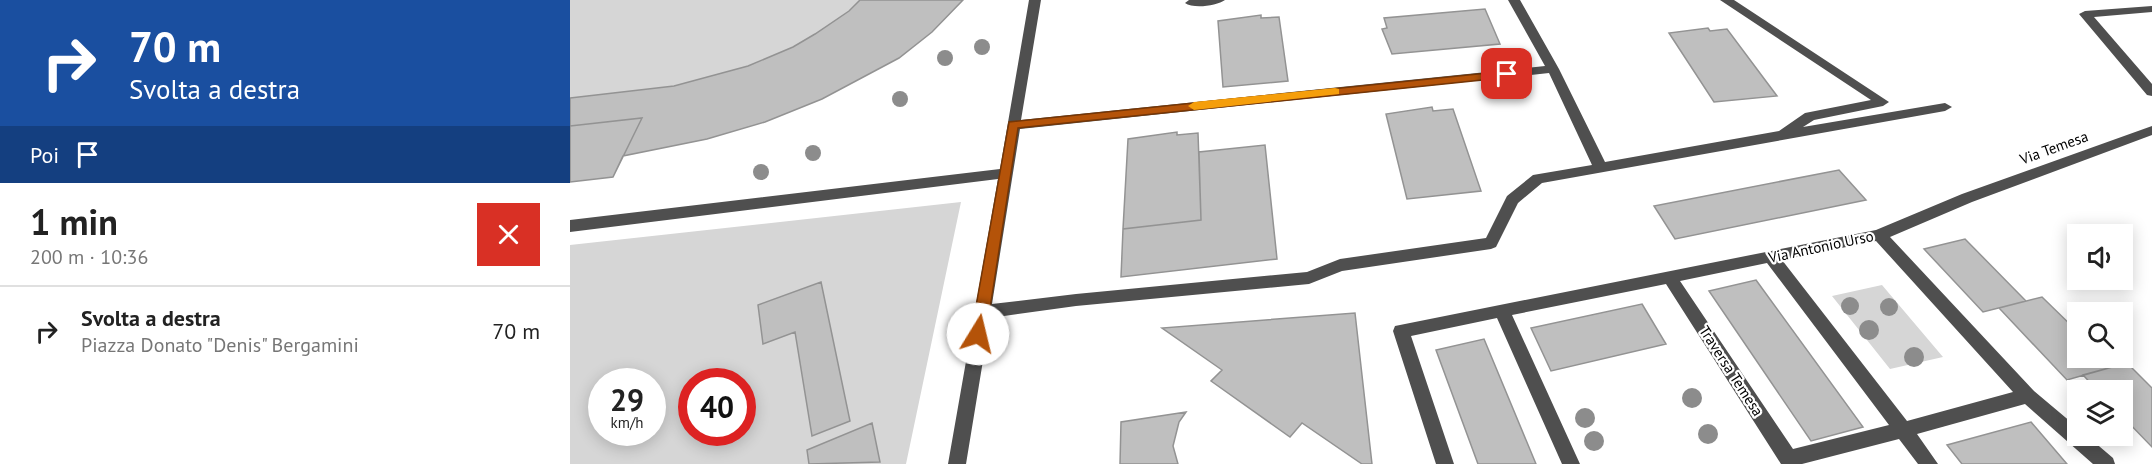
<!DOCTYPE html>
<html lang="it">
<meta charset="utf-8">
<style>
body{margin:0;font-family:"PT Sans",sans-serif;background:#f6f6f6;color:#222;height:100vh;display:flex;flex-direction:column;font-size:22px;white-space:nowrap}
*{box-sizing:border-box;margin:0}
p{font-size:20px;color:#767676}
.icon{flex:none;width:33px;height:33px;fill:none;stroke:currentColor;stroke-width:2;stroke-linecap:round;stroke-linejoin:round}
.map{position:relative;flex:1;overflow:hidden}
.panel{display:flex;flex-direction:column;background:#fff;width:570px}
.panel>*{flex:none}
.hud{background:#1a4fa0;color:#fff;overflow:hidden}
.controls{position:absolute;left:1497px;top:224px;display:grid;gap:12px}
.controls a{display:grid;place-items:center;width:66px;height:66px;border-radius:0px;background:#fff;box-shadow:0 3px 15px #0003;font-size:30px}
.speed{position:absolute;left:18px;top:368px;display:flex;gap:12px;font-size:30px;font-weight:700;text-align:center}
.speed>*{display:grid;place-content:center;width:78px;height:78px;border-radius:50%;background:#fff;box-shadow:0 3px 15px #0003;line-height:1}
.speed small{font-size:15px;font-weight:400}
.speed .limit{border:9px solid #d22;background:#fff;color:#111}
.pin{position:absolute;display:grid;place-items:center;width:51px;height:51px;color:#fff;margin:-26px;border-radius:12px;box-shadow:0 3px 9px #0006}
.me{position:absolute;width:66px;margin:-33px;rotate:9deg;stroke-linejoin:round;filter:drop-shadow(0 0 4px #0008)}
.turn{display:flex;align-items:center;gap:21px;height:126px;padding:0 30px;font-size:27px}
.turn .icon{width:78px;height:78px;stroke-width:2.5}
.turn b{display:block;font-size:42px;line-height:51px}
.then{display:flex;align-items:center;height:57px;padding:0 30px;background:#0003;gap:12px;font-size:22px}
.round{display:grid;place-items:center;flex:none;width:63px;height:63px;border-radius:0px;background:#f6f6f6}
.summary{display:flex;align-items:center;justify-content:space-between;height:102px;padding:0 30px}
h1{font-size:36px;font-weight:700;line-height:45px}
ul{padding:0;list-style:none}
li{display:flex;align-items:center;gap:18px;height:90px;padding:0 30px;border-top:2px solid #e0e0e0}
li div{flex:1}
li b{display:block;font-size:22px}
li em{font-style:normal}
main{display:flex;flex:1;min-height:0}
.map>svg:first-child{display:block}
.green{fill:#d6d6d6;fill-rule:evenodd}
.building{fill:#bfbfbf;stroke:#939393;stroke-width:1.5}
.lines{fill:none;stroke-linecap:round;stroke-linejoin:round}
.minor{fill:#4f4f4f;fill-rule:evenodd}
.tree{fill:#8c8c8c}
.route{fill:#b45309;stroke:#753606;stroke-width:1.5}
.slow{fill:#f59e0b}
.labels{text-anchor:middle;stroke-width:4.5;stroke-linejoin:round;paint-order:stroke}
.street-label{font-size:15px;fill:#000;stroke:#fff}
</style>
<main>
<section class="panel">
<div class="hud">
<div class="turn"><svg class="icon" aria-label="right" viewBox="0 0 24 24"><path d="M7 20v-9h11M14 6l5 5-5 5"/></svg><div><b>70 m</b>Svolta a destra</div></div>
<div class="then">Poi<svg class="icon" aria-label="arrive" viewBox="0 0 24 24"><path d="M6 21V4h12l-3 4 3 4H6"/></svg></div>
</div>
<div class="summary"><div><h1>1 min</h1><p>200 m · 10:36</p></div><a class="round" style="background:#d93025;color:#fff"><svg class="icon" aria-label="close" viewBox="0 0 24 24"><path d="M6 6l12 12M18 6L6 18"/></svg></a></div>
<ul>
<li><svg class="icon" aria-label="right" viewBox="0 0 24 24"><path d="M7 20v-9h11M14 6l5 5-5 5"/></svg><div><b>Svolta a destra</b><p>Piazza Donato &quot;Denis&quot; Bergamini</p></div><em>70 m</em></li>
</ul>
</section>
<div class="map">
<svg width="1582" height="464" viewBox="0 0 1582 464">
<rect width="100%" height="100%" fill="#fff"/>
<!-- green -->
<path class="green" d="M0,0H393L362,32L329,58L252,99L195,122L137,139L53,156L0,182Z
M391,202L336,464H0V245ZM32,381H82V432H32ZM122,381H172V432H122Z
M1312,285L1373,357L1320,369L1262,296Z"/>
<!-- building -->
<path class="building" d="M290,0H393L362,32L329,58L252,99L195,122L137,139L53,156L43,177L0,182V98L104,86L178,66L223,47L245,34L279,11Z
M915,9L930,44L822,54L812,29L817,28L814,18Z
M691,15V18L709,17L718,81L653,87L648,21Z
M1138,28L1140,31L1157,29L1207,96L1144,102L1099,33Z
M862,107L863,111L883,109L911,191L837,199L816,114Z
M72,118L43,177L0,182V126Z
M607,132V135L628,133L631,220L553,229L558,139Z
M695,145L707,259L551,277L553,229L631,220L629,152Z
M1269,170L1296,200L1105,239L1084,206Z
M1395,239L1456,301L1413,312L1354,249Z
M1186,280L1293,427L1241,441L1139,291Z
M251,282L280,421L242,436L225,332L193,344L188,305Z
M1472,297L1508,332V357H1533L1542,367L1497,380L1429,308Z
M1072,304L1096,344L981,371L961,328Z
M785,313L802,464H792L732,423L720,437L641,381L652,370L592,328Z
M914,339L966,464H908L866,350Z
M1557,363L1582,388V447L1552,416V390H1527L1513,375Z
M616,412L609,422L603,446L608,464H550L551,422Z
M1461,422L1497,464H1392L1377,445Z
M302,423L310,462L239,464L237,450Z"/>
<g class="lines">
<!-- minor -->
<path class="minor" d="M459,0H471L451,120L975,66L938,0H950L989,69L1035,162L1209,131L1235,113L1301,100L1150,0H1164L1319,102L1313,106L1244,120L1233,127L1375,103L1382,107L1375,111L972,183L948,203L926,247L921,249L772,271L739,284L506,306L420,318L396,464H378L428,179L0,232V220L430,169ZM979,73L1022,165L963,175L937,196L916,238L770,259L737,272L506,294L422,304L450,129Z
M619,0H655C647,6 623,9 615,3Z
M1582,6V12L1524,17L1582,84V96L1577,95L1509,14L1515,11Z
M1582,126V135L1402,202L1320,237L1464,391L1508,428V435H1516L1543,458L1545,464H1523L1455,404L1347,434L1368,464H1348L1329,439L1232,464H1211L1096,284L942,315L1010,464H992L927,318L841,336L884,464H866L823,331L825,326L1306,230L1392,194ZM1306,241L1443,392L1337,421L1212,260ZM1197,263L1319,425L1223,449L1110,281Z"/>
</g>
<!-- trees -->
<g class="tree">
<circle cx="412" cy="47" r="8"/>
<circle cx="375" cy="58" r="8"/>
<circle cx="330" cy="99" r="8"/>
<circle cx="243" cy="153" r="8"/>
<circle cx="191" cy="172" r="8"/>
<circle cx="1280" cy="306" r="9"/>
<circle cx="1319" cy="307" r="9"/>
<circle cx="1299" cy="330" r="10"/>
<circle cx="1344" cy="357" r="10"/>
<circle cx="1122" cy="398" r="10"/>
<circle cx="1015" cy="418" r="10"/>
<circle cx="1138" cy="434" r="10"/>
<circle cx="1024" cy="441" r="10"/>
</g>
<!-- route -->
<path class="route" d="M937,71L942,74L941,77L448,128L416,334L414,338L408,340L403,338L401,334L439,122Z"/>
<!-- slow -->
<path class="slow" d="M765,88L769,89V94L624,110L618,106L624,102Z"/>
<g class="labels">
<!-- street labels -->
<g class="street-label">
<text transform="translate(1484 148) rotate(-20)" y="5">Via Temesa</text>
<text transform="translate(1251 247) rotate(-12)" y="5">Via Antonio Urso</text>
<text transform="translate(1161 371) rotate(57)" y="5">Traversa Temesa</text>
</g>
</g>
</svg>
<div class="controls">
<a><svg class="icon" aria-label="sound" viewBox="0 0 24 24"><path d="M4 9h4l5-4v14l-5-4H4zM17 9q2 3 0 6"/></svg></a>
<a><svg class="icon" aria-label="search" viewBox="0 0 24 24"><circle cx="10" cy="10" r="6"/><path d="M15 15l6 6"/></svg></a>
<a><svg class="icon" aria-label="layers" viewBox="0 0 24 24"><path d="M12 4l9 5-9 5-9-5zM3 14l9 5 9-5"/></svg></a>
</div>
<div class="speed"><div>29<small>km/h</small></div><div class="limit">40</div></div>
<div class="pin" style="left:937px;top:74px;background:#d93025"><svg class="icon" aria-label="arrive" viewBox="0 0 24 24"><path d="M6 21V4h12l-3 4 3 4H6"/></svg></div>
<svg class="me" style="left:408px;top:334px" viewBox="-20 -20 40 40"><circle r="19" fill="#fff"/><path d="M0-13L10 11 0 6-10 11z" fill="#b45309"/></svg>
</div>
</main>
